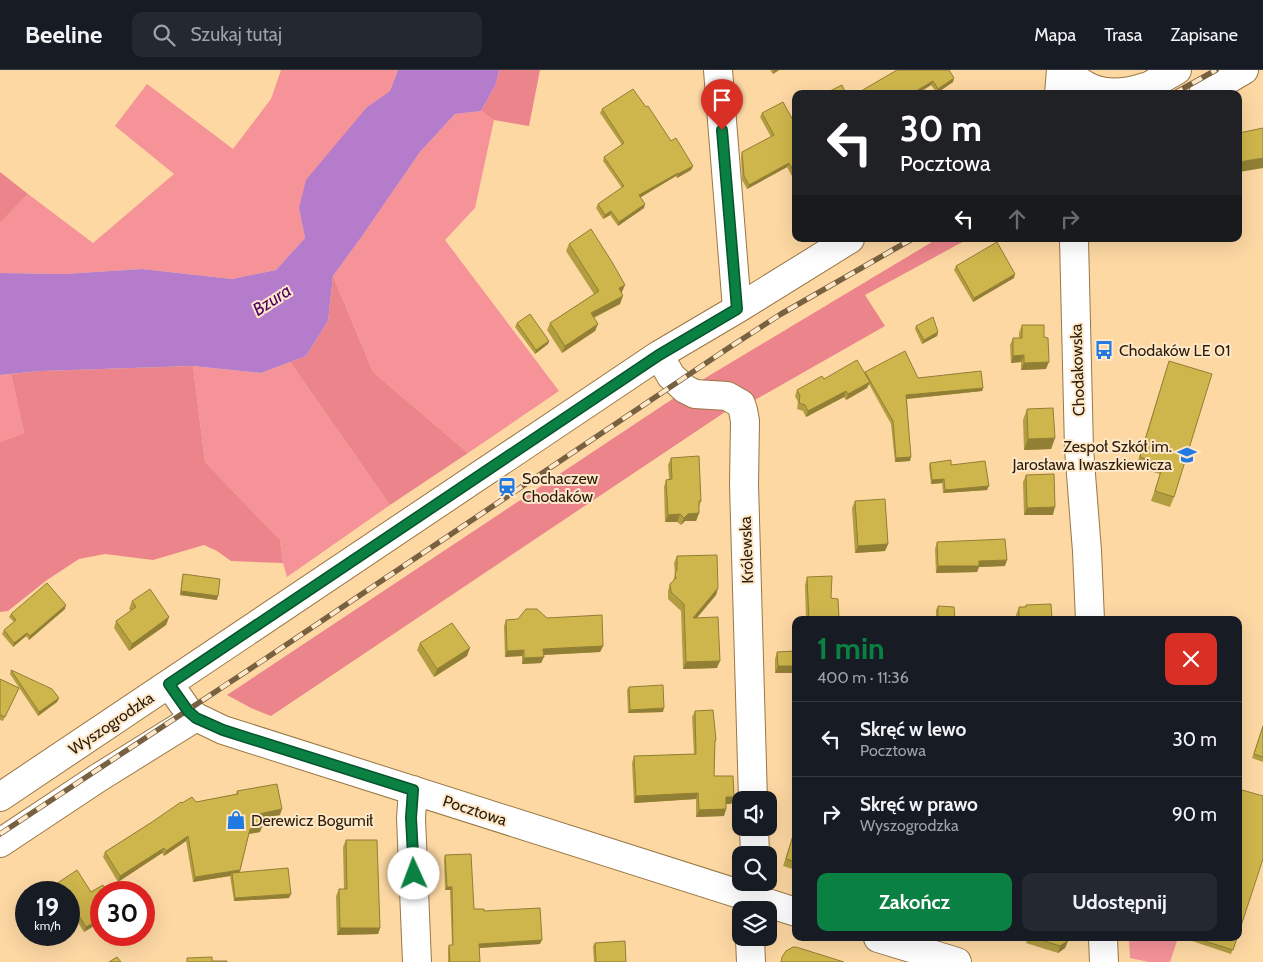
<!DOCTYPE html>
<html lang="pl">
<meta charset="utf-8">
<style>
body{margin:0;font-family:Cabin,sans-serif;background:#242831;color:#f1f3f6;height:100vh;display:flex;flex-direction:column;font-size:19px;white-space:nowrap}
*{box-sizing:border-box;margin:0}
p{font-size:16px;color:#9ea1a6}
.icon{flex:none;width:28px;height:28px;fill:none;stroke:currentColor;stroke-width:2;stroke-linecap:round;stroke-linejoin:round}
.map{position:relative;flex:1;overflow:hidden}
.sheet{position:absolute;left:792px;top:546px;width:450px;height:325px;display:flex;flex-direction:column;background:#171b24;border-radius:10px;box-shadow:0 5px 20px #0002}
.sheet>*{flex:none}
.banner{position:absolute;left:792px;top:20px;width:450px;height:152px;border-radius:10px;box-shadow:0 5px 20px #0002;background:#202124;color:#fff;overflow:hidden}
.tools{position:absolute;left:732px;top:721px;display:grid;gap:10px}
.tools a{display:grid;place-items:center;width:45px;height:45px;border-radius:10px;background:#171b24;box-shadow:0 5px 20px #0002;font-size:25px}
.speed{position:absolute;left:15px;top:811px;display:flex;gap:10px;font-size:25px;font-weight:700;text-align:center}
.speed>*{display:grid;place-content:center;width:65px;height:65px;border-radius:50%;background:#171b24;box-shadow:0 5px 20px #0002;line-height:1}
.speed small{font-size:12px;font-weight:400}
.speed .limit{border:8px solid #d22;background:#fff;color:#111}
.pin{position:absolute;display:grid;place-items:center;width:42px;height:42px;color:#fff;margin:-51px -21px;border-radius:50% 50% 50% 0;rotate:-45deg;box-shadow:0 0 5px #0007}
.pin .icon{rotate:45deg}
.me{position:absolute;width:55px;margin:-28px;rotate:358deg;stroke-linejoin:round;filter:drop-shadow(0 0 4px #0008)}
.turn{display:flex;align-items:center;gap:18px;height:105px;padding:0 25px;font-size:22px}
.turn .icon{width:65px;height:65px;stroke-width:2.5}
.turn b{display:block;font-size:35px;line-height:42px}
.lanes{display:flex;align-items:center;height:48px;padding:0 25px;background:#0003;justify-content:center;gap:25px;direction:ltr}
.lanes .off{opacity:.35}
.round{display:grid;place-items:center;flex:none;width:52px;height:52px;border-radius:10px;background:#242831}
.head{display:flex;align-items:center;justify-content:space-between;height:85px;padding:0 25px}
h1{font-size:30px;font-weight:700;line-height:38px;color:#0b8043}
.cta{display:flex;gap:10px;margin-top:auto;padding:10px 25px}
.cta a{flex:1;height:58px;border-radius:10px;background:#0b8043;color:#fff;font-size:20px;font-weight:700;line-height:58px;text-align:center}
.cta a+a{background:#242831;color:#f1f3f6}
ul{padding:0;list-style:none}
li{display:flex;align-items:center;gap:15px;height:75px;padding:0 25px;border-top:1px solid #363941}
li div{flex:1}
li b{display:block;font-size:19px}
li em{font-style:normal}
header{display:flex;align-items:center;gap:30px;box-sizing:border-box;height:70px;padding:0 25px;background:#171b24;border-bottom:1px solid #363941}
header strong{font-size:24px}
nav{display:flex;gap:28px;margin-inline-start:auto;font-size:18px}
.search{width:350px;height:45px;background:#242831;display:flex;align-items:center;gap:12px;box-sizing:border-box;padding:0 18px;border-radius:10px;color:#9ea1a6;font-size:19px}
.map>svg:first-child{display:block}
.green{fill:#f59399}
.forest{fill:#ec848b}
.water{fill:#b57ccb}
.lines{fill:none;stroke-linecap:round;stroke-linejoin:round}
.minor-casing{stroke:#997745;stroke-width:30}
.major-casing{stroke:#997745;stroke-width:30}
.minor{stroke:#fff;stroke-width:28}
.major{stroke:#fff;stroke-width:28}
.rail-casing{stroke:#776140;stroke-width:5.5}
.rail{stroke:#ffe8c9;stroke-width:4;stroke-dasharray:11;stroke-linecap:butt}
.wall{fill:#b29d41}
.shaded-wall{fill:#917f35}
.building{fill:#cfb64c;stroke:#917f35}
.route-casing{stroke:#07532c;stroke-width:12}
.route{stroke:#0b8043;stroke-width:9}
.labels{text-anchor:middle;stroke-width:4;stroke-linejoin:round;paint-order:stroke}
.poi-label{font-size:16px;fill:#2b1d08;stroke:#ffe8c9;text-anchor:start}
.street-label{font-size:16px;fill:#2b1d08;stroke:#ffe8c9}
.water-label{font-size:18px;font-style:italic;fill:#4f0065;stroke:#ffe8c9}
</style>
<header>
<strong>Beeline</strong>
<div class="search"><svg class="icon" aria-label="search" viewBox="0 0 24 24"><circle cx="10" cy="10" r="6"/><path d="M15 15l6 6"/></svg>Szukaj tutaj</div>
<nav><a>Mapa</a><a>Trasa</a><a>Zapisane</a></nav>
</header>
<div class="map">
<svg width="1263" height="892" viewBox="0 0 1263 892">
<rect width="100%" height="100%" fill="#fdd8a3"/>
<!-- green -->
<path class="green" d="M281,0H398L390,21L367,37L299,138L305,168L276,200L232,209L142,199L64,204L0,203V153L28,124L93,173L174,104L115,56L147,14L233,79L271,29Z
M481,41L494,50L475,138L445,170L559,321L468,383L373,302L333,206L360,169L420,82L455,44Z
M290,292L390,435L287,507L283,493L280,470L205,392L193,296L261,303Z
M11,304L24,363L0,372V305Z
M1129,868H1178L1170,892H1149L1130,888Z"/>
<!-- forest -->
<path class="forest" d="M499,0H540L529,56L494,50L481,41L496,14Z
M0,102L28,124L0,153Z
M937,169H968L865,225L885,256L746,335L697,313Z
M333,206L373,302L468,383L390,435L290,292L306,286L328,251Z
M193,296L205,392L280,470L283,493L231,491L217,481L204,475L153,490L105,484L79,489L47,510L8,541L0,542V372L24,363L11,304L40,301Z
M677,326L734,336L271,646L251,638L227,625Z"/>
<!-- water -->
<path class="water" d="M398,0H499L496,14L481,41L455,44L420,82L360,169L333,206L328,251L306,286L261,303L193,296L40,301L0,305V203L64,204L142,199L232,209L276,200L305,168L299,138L306,110L367,37L390,21Z"/>
<g class="lines">
<!-- minor casing -->
<g class="minor-casing">
<path id="minor" d="M718,0L737,239
M1059,24L1061,0
M659,285L671,306L685,319L695,324L727,326L741,334L743,340L745,351L744,414L753,730
M169,614L188,641L196,647L223,660L796,842
M413,720L411,748L417,892
M0,727L659,285L737,239L850,169
M754,758L755,785
M0,773L98,708L196,647
M750,868L751,892
M878,868L957,892"/>
</g>
<!-- major casing -->
<g class="major-casing">
<path id="major" d="M1067,0C1089,25 1115,27 1145,17
M1135,24L1177,0
M1203,24L1244,0
M1074,169L1079,379L1087,481L1090,550
M1103,868L1104,892"/>
</g>
<!-- minor -->
<use href="#minor" class="minor"/>
<!-- major -->
<use href="#major" class="major"/>
<!-- rail casing -->
<g class="rail-casing">
<path id="rail" d="M1173,24L1216,0
M0,764L265,589L730,277L781,244L912,169"/>
</g>
<!-- rail -->
<use href="#rail" class="rail"/>
</g>
<!-- wall -->
<path class="wall" d="M770,0H779L773,4Z
M897,0L953,12L937,23L931,15L917,24H856Z
M602,39L671,71L693,96L691,100L677,108L676,106L640,127L644,138L618,156L610,145L603,149L596,138L598,134L622,118L603,91L604,87L622,75L600,43Z
M762,43L795,54H796V106L793,108L787,97L747,119L742,110L741,87L742,82L771,67L760,47Z
M569,174L622,222L620,234L594,248L598,254L595,261L562,283L547,260L550,253L594,224L566,181Z
M956,196L1014,208L973,232L954,200Z
M517,253L549,271L548,274L535,284L515,257Z
M1022,255L1046,299L1021,300V292L1011,293L1010,275L1013,268H1019V263Z
M916,256L938,262L937,266L922,274L915,259Z
M1169,291L1174,427L1170,437L1151,431L1160,404L1136,397Z
M865,302L918,308L983,318L982,321L907,329L910,391L895,392L891,354L869,314L867,318L846,330L844,327L806,347L803,341L797,339L798,332L795,326L797,320L824,309L865,303Z
M1027,339L1055,368L1051,379L1024,380L1023,350Z
M671,388L701,431L699,437V443L696,451H685L681,455L677,452H665L664,417L666,410L669,409L668,395Z
M930,393L951,395L987,420L943,423L942,413L931,414L929,396Z
M1026,405L1053,445H1024L1023,412Z
M855,431L888,474L885,481L855,483L852,438Z
M937,472L1005,496L979,497L977,502L936,503L935,479Z
M677,486L718,518L716,525L697,547L717,598L683,599L681,541L668,529V521L670,514L673,511L675,504L674,493Z
M183,504L217,530L180,525L182,508Z
M807,507L831,528L839,550H806L805,515Z
M132,531L169,547L166,555L129,581L114,558L116,551L131,541L129,539Z
M1026,535L1052,550H1016V545L1019,537H1025Z
M938,536L955,550H936V540Z
M65,539L29,570L26,566L13,577L2,564L4,560L14,552L9,547L11,544Z
M547,548L603,576L600,582L544,585L541,593L522,594V586L505,587L504,556L506,550Z
M420,573L467,586L434,607L417,580Z
M796,581V603H775V589L777,582Z
M11,600L59,628L57,632L38,646L10,604Z
M0,609L19,618L3,651L0,650Z
M629,617L663,642L628,643L627,620Z
M695,641L716,670L715,673L714,706L734,727L731,734H726V739L724,746L696,747V729L634,733L632,693L634,686L694,684L692,647Z
M1263,655V692L1252,688Z
M237,721L280,745L260,749V762L249,764L240,802L289,828L234,831L230,806L193,812L186,771L164,786L162,783L118,812L103,787L105,782L182,733L196,732L236,724Z
M794,762L796,763V800L783,796Z
M346,770L380,858L378,864L337,865L336,826L339,819H344L343,777Z
M445,785L474,839L484,841L540,874L479,878L480,892H448V878L449,875H452L450,820H445L444,789Z
M69,822H107L84,862L72,843Z
M26,834V862L15,845L17,840Z
M1028,868H1069L1065,878L1058,883L1026,873Z
M1194,868H1237L1231,884L1192,871Z
M595,873L626,892H594L593,876Z"/>
<!-- shaded-wall -->
<path class="shaded-wall" d="M774,0H779L773,4Z
M954,8L953,12L937,23L938,19Z
M933,11L931,15L917,24H911Z
M1263,88V98L1239,102V92Z
M789,93L787,97L747,119L749,115Z
M693,96L691,100L677,108L678,104Z
M678,103L676,106L638,129L639,125Z
M645,134L644,138L618,156L619,152Z
M611,141L610,145L603,149L605,145Z
M1015,204L1014,208L973,232L974,228Z
M625,215L622,222L616,225L619,218Z
M623,226L620,234L588,250L591,243Z
M598,254L595,261L562,283L565,276Z
M938,262L937,266L922,274L924,270Z
M549,271L548,274L535,284L536,280Z
M1024,285L1021,292L1011,293L1013,286Z
M1049,292L1046,299L1021,300L1024,293Z
M870,312L867,318L846,330L848,324Z
M983,318L982,321L905,329L906,325Z
M846,321L844,327L806,347L808,341Z
M1055,368L1051,379L1024,380L1028,369Z
M911,387L910,391L895,392L896,388Z
M944,409L942,413L931,414L932,410Z
M989,416L987,420L943,423L945,420Z
M1055,437L1053,445H1024L1027,438Z
M699,443L696,451H685L681,455L684,448L688,444Z
M680,444L677,452H665L668,445Z
M888,474L885,481L855,483L858,476Z
M1007,490L1005,496L979,497L977,502L936,503L938,496L979,491Z
M718,518L716,525L691,555L693,548Z
M181,521L218,526L217,530L180,525Z
M66,535L65,539L29,570L30,566Z
M169,547L166,555L129,581L132,574Z
M839,548V550H809Z
M27,563L26,566L13,577L14,573Z
M603,576L600,582L541,585L543,579Z
M470,578L467,586L434,607L437,599Z
M524,580L522,586L505,587L507,581Z
M544,587L541,593L522,594L524,588Z
M720,591L717,598L683,599L686,592Z
M778,596H796V603H775Z
M59,628L57,632L38,646L39,642Z
M664,638L663,642L628,643L630,640Z
M698,723L696,729L634,733L636,726Z
M726,727H734L731,734H724Z
M282,739L280,745L257,749L259,744Z
M726,739L724,746L696,747L699,740Z
M262,757L260,762L248,764L250,759Z
M188,766L186,771L164,786L166,781Z
M164,778L162,783L118,812L120,806Z
M240,800L238,805L232,803L230,806L193,812L195,807Z
M447,817H452L450,820H445Z
M291,824L289,828L234,831L235,828Z
M74,838L72,843L69,845V841Z
M101,848V852L84,862L86,857Z
M340,858H380L378,864L337,865Z
M542,870L540,874L478,878L479,874Z
M1068,871L1065,878L1058,883L1060,876Z"/>
<!-- building -->
<path class="building" d="M897,0H949L954,8L938,19L933,11L911,24H856Z
M842,15L846,24H824Z
M633,19L646,37L648,36L671,71L676,68L693,96L678,104V103L639,125L645,134L619,152L611,141L605,145L598,134L624,116L604,87L624,73L602,39Z
M783,32L795,54H796V103L795,104L789,93L749,115L744,106L742,82L774,65L762,43Z
M1263,58V88L1239,92V63Z
M591,159L612,192L625,215L619,218L623,226L591,243L598,254L565,276L550,253L599,221L569,174Z
M997,172L1015,204L974,228L956,196Z
M530,244L549,271L536,280L517,253Z
M933,247L938,262L924,270L916,256Z
M1022,255H1044V267L1048,268L1049,292L1024,293V285L1013,286V268H1022Z
M905,281L918,308L981,301L983,318L906,325L911,387L896,388L893,351L865,302Z
M857,290L870,312L848,324L846,321L808,341L805,335L799,333L800,326L797,320L822,306L824,309Z
M1169,291L1212,304L1174,427L1155,421L1163,394L1140,387Z
M1053,338L1055,368L1028,369L1027,339Z
M699,386L701,431H699V443L688,444L684,448L680,444L668,445L666,410L672,409L671,388Z
M951,390V395L985,391L989,416L945,420L944,409L932,410L930,393Z
M1054,404L1055,437L1027,438L1026,405Z
M885,429L888,474L858,476L855,431Z
M1005,469L1007,490L979,491V496H938L937,472Z
M717,485L718,518L693,548L718,547L720,591L686,592L684,534L671,522L670,514L676,508L675,503L677,500V486Z
M183,504L220,509L218,526L181,521Z
M832,506L831,528L838,529L839,548L809,550L807,507Z
M47,513L66,535L30,566L27,563L14,573L4,560L16,550L11,544Z
M150,519L169,547L132,574L116,551L136,537L132,531Z
M1051,534L1052,550H1019V537H1026V535Z
M938,536L954,537L955,550H938Z
M526,539H537L547,548L602,545L603,576L543,579L544,587L524,588V580L507,581L506,550L518,549Z
M452,553L470,578L437,599L420,573Z
M796,581V596H778L777,582Z
M11,600L52,619L59,628L39,642Z
M0,609L19,618L5,647L0,645Z
M663,615L664,638L630,640L629,617Z
M713,640L716,670H715L714,706H733L734,727H726V739L699,740L698,723L636,726L634,686L696,684L695,641Z
M1263,656V687L1254,684Z
M277,714L282,739L259,744L262,757L250,759L240,800L195,807L188,766L166,781L164,778L120,806L105,782L152,752L181,732L182,733L192,727L196,732L238,724L237,721Z
M1242,720L1263,726V789L1239,862V731Z
M794,762L796,763V792L786,789Z
M346,770H377L380,858H340L339,819H347Z
M471,784L474,839H484V841L540,838L542,870L479,874L480,892H450L449,875H453L452,817H447L445,785Z
M288,798L291,824L235,828L232,803Z
M77,800L91,822L103,815L107,822H101V848L86,857L74,838L69,841V822H44Z
M26,834V854L17,840Z
M1035,868H1069L1068,871L1060,876Z
M1195,868H1237L1233,880Z
M625,871L626,892H596L595,873Z
M793,877H796L844,892H781L782,887L786,881Z
M117,887L121,892H109Z
M212,887V891H227V892H187V888Z"/>
<g class="lines">
<!-- route casing -->
<g class="route-casing">
<path id="route" d="M414,804L411,748L413,720L223,660L196,648L188,641L169,614L659,285L737,239L722,60"/>
</g>
<!-- route -->
<use href="#route" class="route"/>
</g>
<!-- icons -->
<defs>
<g id="bus-bare" transform="scale(1.5)"><path d="M-5-6H5V4H4V6H2V4H-2V6H-4V4H-5ZM-3.5-4V0h7V-4ZM-3.5 1.2v1.5H-2V1.2ZM2 1.2v1.5H3.5V1.2Z" fill="#2179e2" stroke="#ffe8c9" stroke-width="2.5" paint-order="stroke"/></g>
<g id="school-bare" transform="scale(1.5)"><path d="M0-5L7-2L0 1L-7-2ZM-4 1L0 2.5L4 1V4Q0 6-4 4Z" fill="#2179e2" stroke="#ffe8c9" stroke-width="2.5" paint-order="stroke"/></g>
<g id="station-bare" transform="scale(1.5)"><path d="M-3-6H3Q5-6 5-4V2Q5 4 3 4L4.5 6H3L1.5 4h-3L-3 6H-4.5L-3 4Q-5 4-5 2V-4Q-5-6-3-6ZM-3.5-4v3h7v-3ZM-3.5 1v1.5H-2V1ZM2 1v1.5H3.5V1Z" fill="#2179e2" stroke="#ffe8c9" stroke-width="2.5" paint-order="stroke"/></g>
<g id="shop-bare" transform="scale(1.5)"><path d="M-5-2.5h2.3a2.7 3.5 0 0 1 5.4 0H5L5.5 6h-11ZM-1.5-2.5h3a1.5 2.3 0 0 0-3 0Z" fill="#2179e2" stroke="#ffe8c9" stroke-width="2.5" paint-order="stroke"/></g>
</defs>
<g fill-rule="evenodd">
<use href="#bus-bare" x="1104" y="280"/>
<use href="#school-bare" x="1187" y="385"/>
<use href="#station-bare" x="507" y="417"/>
<use href="#shop-bare" x="236" y="750"/>
</g>
<g class="labels">
<!-- poi labels -->
<g class="poi-label">
<text x="1119" y="286">Chodaków LE 01</text>
<text x="1172" y="382" text-anchor="end">Zespoł Szkół im.<tspan x="1172" dy="18">Jarosława Iwaszkiewicza</tspan></text>
<text x="522" y="414">Sochaczew<tspan x="522" dy="18">Chodaków</tspan></text>
<text x="251" y="756">Derewicz Bogumił</text>
</g>
<!-- street labels -->
<g class="street-label">
<text transform="translate(1077 300) rotate(-92)" y="6">Chodakowska</text>
<text transform="translate(746 480) rotate(-92)" y="6">Królewska</text>
<text transform="translate(111 653) rotate(-34)" y="6">Wyszogrodzka</text>
<text transform="translate(475 740) rotate(18)" y="6">Pocztowa</text>
</g>
<!-- water labels -->
<g class="water-label">
<text transform="translate(272 230) rotate(-33)" y="6">Bzura</text>
</g>
</g>
</svg>
<div class="tools">
<a><svg class="icon" aria-label="sound" viewBox="0 0 24 24"><path d="M4 9h4l5-4v14l-5-4H4zM17 9q2 3 0 6"/></svg></a>
<a><svg class="icon" aria-label="search" viewBox="0 0 24 24"><circle cx="10" cy="10" r="6"/><path d="M15 15l6 6"/></svg></a>
<a><svg class="icon" aria-label="layers" viewBox="0 0 24 24"><path d="M12 4l9 5-9 5-9-5zM3 14l9 5 9-5"/></svg></a>
</div>
<div class="speed"><div>19<small>km/h</small></div><div class="limit">30</div></div>
<div class="pin" style="left:722px;top:60px;background:#d93025"><svg class="icon" aria-label="arrive" viewBox="0 0 24 24"><path d="M6 21V4h12l-3 4 3 4H6"/></svg></div>
<svg class="me" style="left:414px;top:804px" viewBox="-20 -20 40 40"><circle r="19" fill="#fff"/><path d="M0-13L10 11 0 6-10 11z" fill="#0b8043"/></svg>
<div class="banner">
<div class="turn"><svg class="icon" aria-label="left" viewBox="0 0 24 24"><path d="M17 20v-9H6M10 6l-5 5 5 5"/></svg><div><b>30 m</b>Pocztowa</div></div>
<div class="lanes"><svg class="icon" aria-label="left" viewBox="0 0 24 24"><path d="M17 20v-9H6M10 6l-5 5 5 5"/></svg><svg class="icon off" aria-label="ahead" viewBox="0 0 24 24"><path d="M12 20V5M6 11l6-6 6 6"/></svg><svg class="icon off" aria-label="right" viewBox="0 0 24 24"><path d="M7 20v-9h11M14 6l5 5-5 5"/></svg></div>
</div>
<section class="sheet">
<div class="head"><div><h1>1 min</h1><p>400 m · 11:36</p></div><a class="round" style="background:#d93025;color:#fff"><svg class="icon" aria-label="close" viewBox="0 0 24 24"><path d="M6 6l12 12M18 6L6 18"/></svg></a></div>
<ul>
<li><svg class="icon" aria-label="left" viewBox="0 0 24 24"><path d="M17 20v-9H6M10 6l-5 5 5 5"/></svg><div><b>Skręć w lewo</b><p>Pocztowa</p></div><em>30 m</em></li>
<li><svg class="icon" aria-label="right" viewBox="0 0 24 24"><path d="M7 20v-9h11M14 6l5 5-5 5"/></svg><div><b>Skręć w prawo</b><p>Wyszogrodzka</p></div><em>90 m</em></li>
</ul>
<div class="cta"><a>Zakończ</a><a>Udostępnij</a></div>
</section>
</div>
